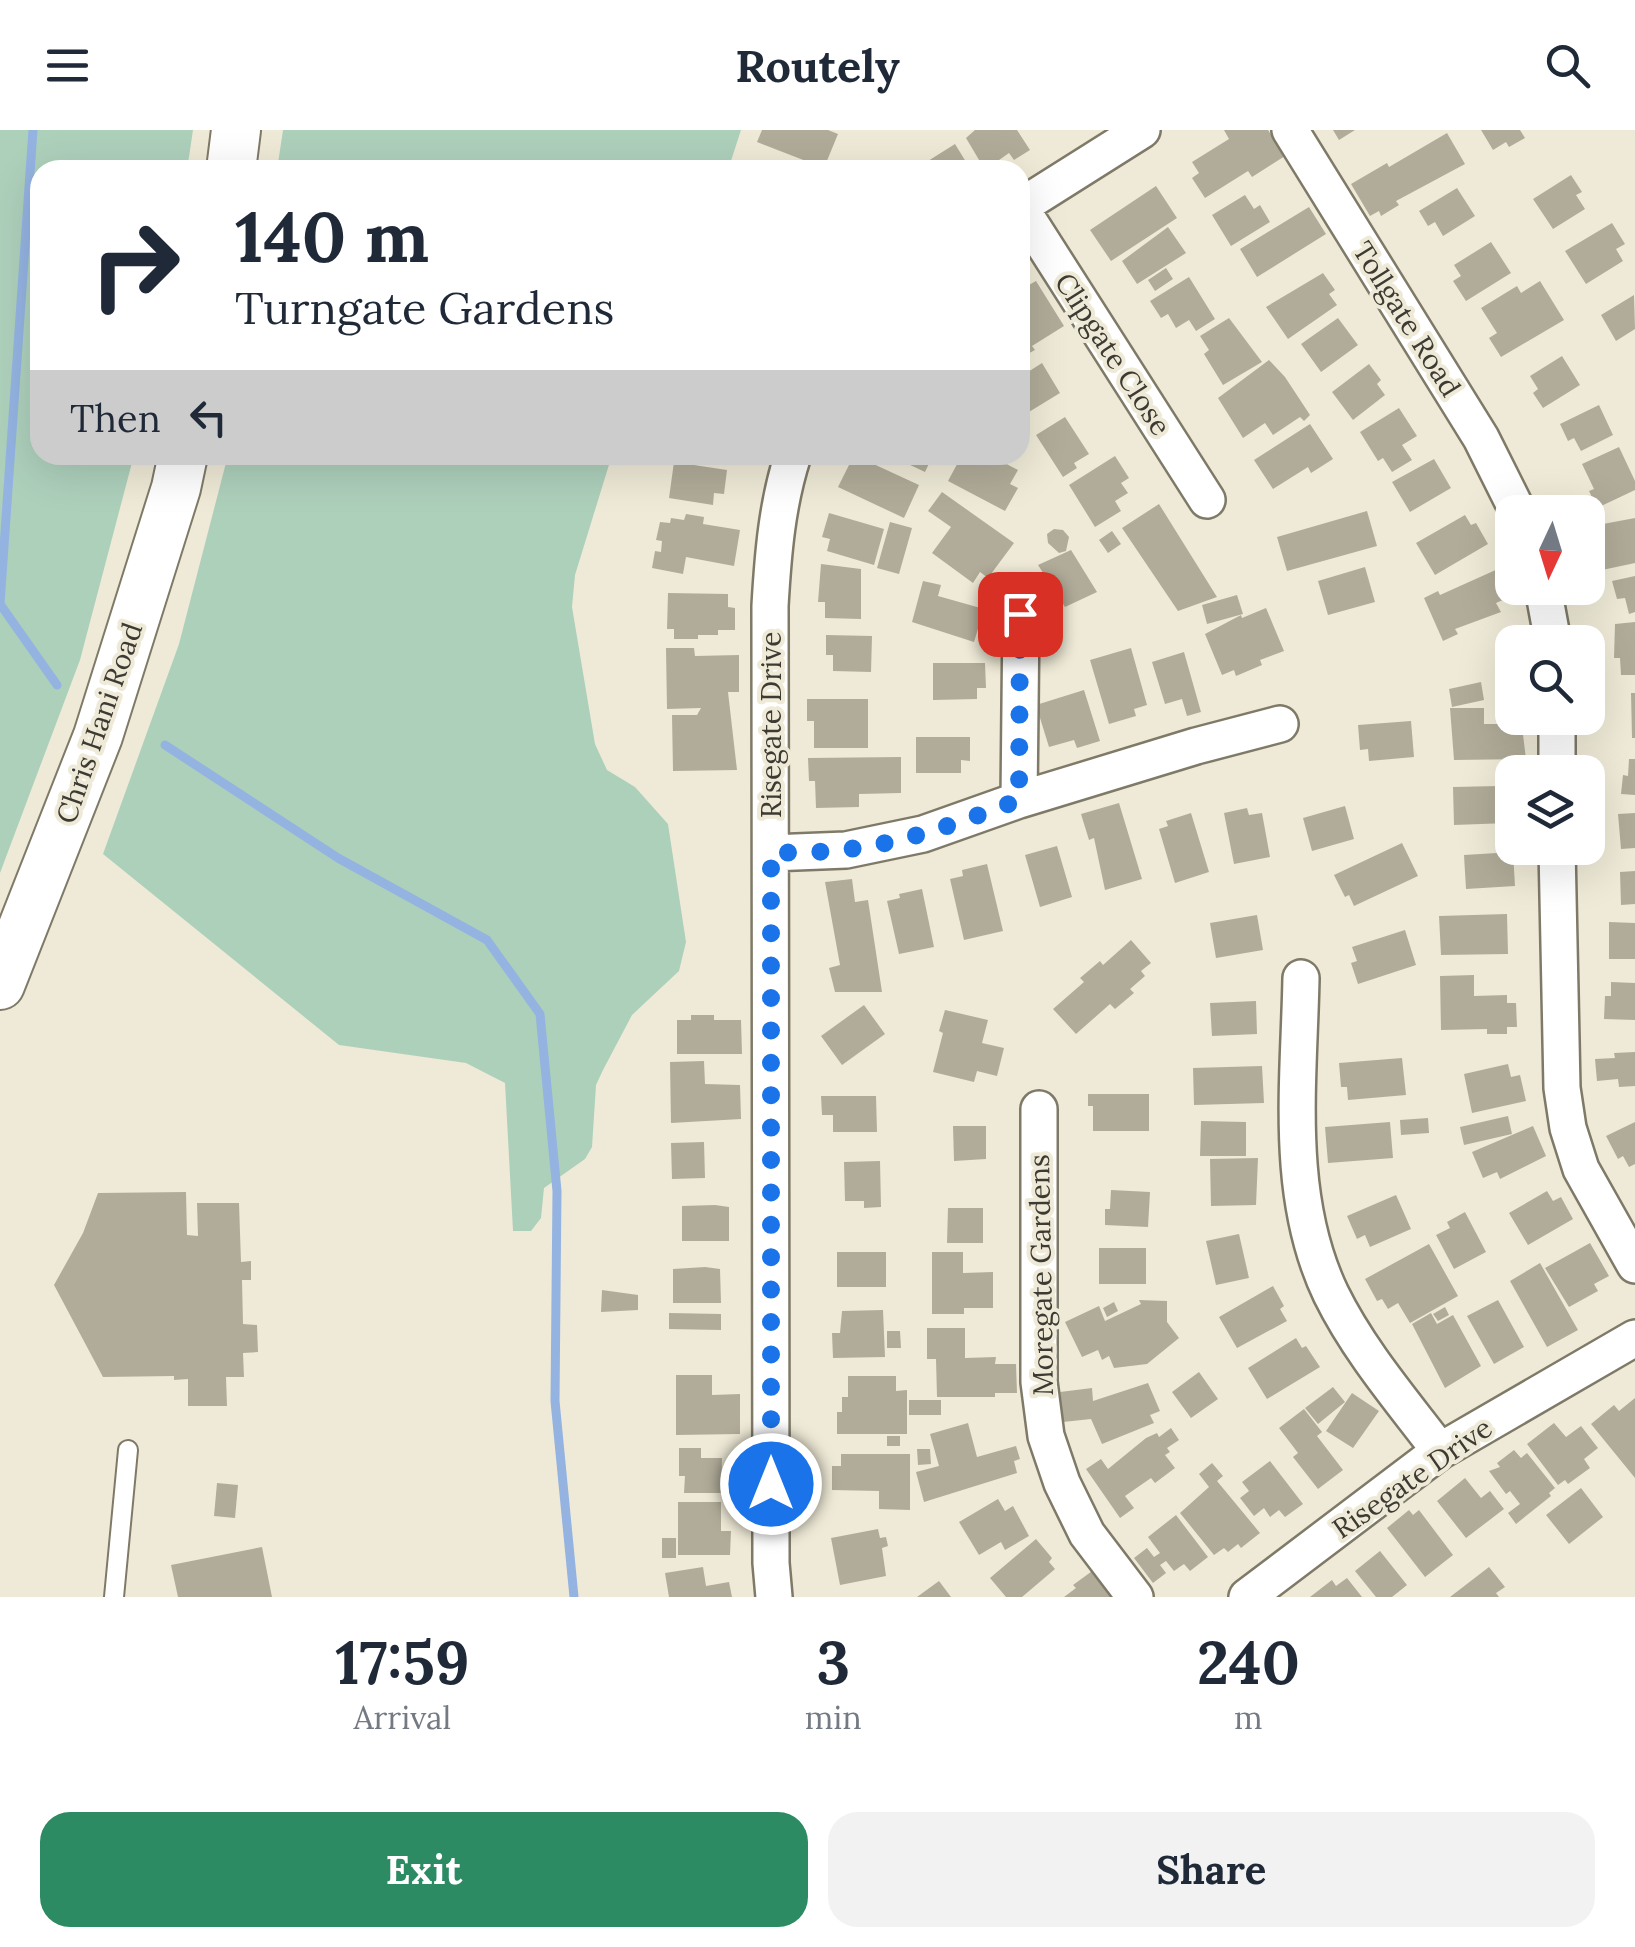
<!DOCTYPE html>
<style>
body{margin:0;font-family:Lora,serif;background:#f2f2f3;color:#1f2937;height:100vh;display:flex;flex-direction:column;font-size:38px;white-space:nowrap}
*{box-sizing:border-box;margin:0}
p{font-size:32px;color:#747a83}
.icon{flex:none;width:55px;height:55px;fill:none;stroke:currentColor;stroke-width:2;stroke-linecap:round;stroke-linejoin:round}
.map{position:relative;height:1467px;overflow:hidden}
.panel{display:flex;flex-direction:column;background:#fff;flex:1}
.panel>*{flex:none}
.hud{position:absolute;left:30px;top:30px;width:1000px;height:305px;border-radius:30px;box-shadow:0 10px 40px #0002;background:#fff;color:#1f2937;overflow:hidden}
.needle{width:65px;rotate:184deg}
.fabs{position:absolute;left:1495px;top:365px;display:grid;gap:20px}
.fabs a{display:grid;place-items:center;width:110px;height:110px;border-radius:20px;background:#fff;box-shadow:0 10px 40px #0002;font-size:50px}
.pin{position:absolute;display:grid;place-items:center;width:85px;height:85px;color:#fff;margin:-42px;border-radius:20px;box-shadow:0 5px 15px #0006}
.me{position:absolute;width:110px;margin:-55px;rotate:0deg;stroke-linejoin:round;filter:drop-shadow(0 0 8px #0008)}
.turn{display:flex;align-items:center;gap:35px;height:210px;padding:0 40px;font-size:45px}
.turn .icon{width:130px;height:130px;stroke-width:2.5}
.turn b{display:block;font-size:70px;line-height:85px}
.then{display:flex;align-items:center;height:95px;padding:0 40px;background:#0003;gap:20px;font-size:38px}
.eta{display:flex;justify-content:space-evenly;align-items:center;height:170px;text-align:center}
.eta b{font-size:60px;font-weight:700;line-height:70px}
.primary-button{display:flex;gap:20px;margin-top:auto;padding:20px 40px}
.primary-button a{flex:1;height:115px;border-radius:30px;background:#2d8b63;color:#fff;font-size:40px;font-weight:700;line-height:115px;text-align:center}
.primary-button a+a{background:#f2f2f3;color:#1f2937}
header{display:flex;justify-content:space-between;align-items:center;height:130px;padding:0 40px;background:#fff;font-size:45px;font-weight:700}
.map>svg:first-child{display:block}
.green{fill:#add0bb}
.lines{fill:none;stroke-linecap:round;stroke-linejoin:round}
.stream{stroke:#94b3e1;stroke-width:9}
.building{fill:#b1ac99}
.service-casing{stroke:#7f7a68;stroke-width:22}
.minor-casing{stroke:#7f7a68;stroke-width:40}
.secondary-casing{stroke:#7f7a68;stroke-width:52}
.service{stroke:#fff;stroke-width:18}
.minor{stroke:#fff;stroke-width:35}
.secondary{stroke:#fff;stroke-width:48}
.route{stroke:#1a73e8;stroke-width:18;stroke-dasharray:0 32.4}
.labels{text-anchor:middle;stroke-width:8;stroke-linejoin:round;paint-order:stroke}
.street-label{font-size:28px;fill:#3c3a32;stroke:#efead7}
</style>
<header><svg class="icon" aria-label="menu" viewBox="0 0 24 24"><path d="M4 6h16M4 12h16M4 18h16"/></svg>Routely<svg class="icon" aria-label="search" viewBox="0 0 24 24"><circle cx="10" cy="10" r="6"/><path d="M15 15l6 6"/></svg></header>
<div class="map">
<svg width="1635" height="1467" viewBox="0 0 1635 1467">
<rect width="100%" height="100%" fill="#efead7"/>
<!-- green -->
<path class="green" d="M0,0H193L187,40H40V325H134L80,530L0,743Z
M283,0H741L728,40H277Z
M228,325H612L575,445L572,477L595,614L607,640L635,657L668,694L686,812L679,841L632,885L603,940L596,955L592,1017L585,1029L544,1058L541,1088L531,1101H513L505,953L466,933L339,915L103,724L179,514Z"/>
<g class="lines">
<!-- stream -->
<path class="stream" d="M0,474L33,0
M0,474L57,555
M165,615L338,728L487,810L540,884L557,1061L555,1271L574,1467"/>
</g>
<!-- building -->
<path class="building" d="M762,0H828L838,4L824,38L757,12Z
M975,0H1017L1030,20L1014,30L1009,23L985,40L966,8Z
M1224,0H1268L1285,26L1252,47L1248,41L1205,68L1192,48L1199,43L1192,32L1229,9Z
M1333,0H1355L1339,10Z
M1481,0H1520L1525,8L1509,17L1506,12L1493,20Z
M1447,3L1465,34L1396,71L1399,75L1381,86L1379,81L1370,86L1351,54L1387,33L1389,37Z
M955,14L971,40H934L928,31Z
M1571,45L1582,62L1576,65L1585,79L1553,99L1533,69Z
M1156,56L1177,88L1111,131L1090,100Z
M1457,58L1475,86L1443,106L1435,92L1428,96L1419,81Z
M1245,65L1254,79L1260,75L1270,92L1231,116L1212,85Z
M1309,77L1326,104L1257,147L1240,119Z
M1612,93L1625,114L1616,119L1623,131L1586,154L1565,121Z
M1168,97L1186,123L1137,154L1122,131Z
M1491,112L1511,143L1466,171L1453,151L1461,146L1454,135Z
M1166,138L1173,149L1155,161L1148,150Z
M1323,143L1335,160L1329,164L1337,175L1288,209L1266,177Z
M1189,147L1215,189L1196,201L1189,190L1176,198L1168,184L1161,188L1150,171Z
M1036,151L1064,196L1032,216L1035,220L1020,228V160Z
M1540,151L1564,190L1501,227L1489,208L1497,203L1481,178L1517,156L1521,163Z
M1634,165L1635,199L1616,211L1601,185Z
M1229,188L1262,232L1223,255L1204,224L1209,220L1200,206Z
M1338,188L1358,215L1321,242L1301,214Z
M1562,226L1580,255L1543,278L1533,263L1538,259L1530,246Z
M1269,230L1285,247L1310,285L1304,291L1300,287L1273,305L1265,293L1243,308L1218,268Z
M1042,233L1060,263L1024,285L1020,278V247Z
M1369,234L1381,250L1377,254L1385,265L1353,290L1332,262Z
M1599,275L1613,305L1581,321L1574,308L1568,311L1560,294Z
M1399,278L1417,306L1402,315L1412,330L1392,342L1383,328L1378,331L1360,302Z
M1065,287L1089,324L1074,333L1077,338L1063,347L1036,305Z
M1310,294L1333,329L1311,343L1308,337L1273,359L1254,330Z
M1619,317L1635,351V360L1597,378L1589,361L1594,359L1582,334Z
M854,325L919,355L904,388L838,357Z
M889,325H933L925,342Z
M962,325H989L1018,340L1010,354L1018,358L1005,381L948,351Z
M1115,326L1129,348L1121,353L1128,363L1115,371L1121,381L1095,397L1069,355Z
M1434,329L1451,358L1410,382L1392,352Z
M674,332L727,340L724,364L714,363L713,375L669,368Z
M942,362L1014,413L988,448L980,442L973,453L932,423L951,397L928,381Z
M1159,374L1217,467L1178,481L1122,398Z
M1367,381L1377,416L1287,441L1277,407Z
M829,383L884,399L874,435L827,421L830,409L822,407Z
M686,384L704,387L703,394L740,400L734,436L686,427L683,444L652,438L655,421L661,422L662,411L656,410L660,392L670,393L671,388L684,390Z
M1465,385L1471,395L1476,393L1488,414L1435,445L1416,413Z
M1635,388V433L1588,443V404L1605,401L1603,394Z
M890,392L912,398L899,444L877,438Z
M1054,399L1063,400L1069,407L1066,421L1059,423L1048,413L1047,404Z
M1112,401L1121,414L1108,423L1099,410Z
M1071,420L1097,462L1065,477L1038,435Z
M821,434L861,439V489L825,488V472H818Z
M1509,434L1512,458H1519L1521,462L1496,473L1501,482L1455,499L1458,504L1443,511L1424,468L1438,461L1440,465Z
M1365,437L1375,472L1328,485L1318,451Z
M1635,446V482L1629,484L1625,468L1617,469L1612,451Z
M923,451L941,455L938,466L984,479L974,512L912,492Z
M668,463L728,464V477L735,478V500H718V505H698V509H674V499H667Z
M1237,465L1243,484L1207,494L1202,475Z
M1266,478L1284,521L1260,530L1262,535L1236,546L1234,540L1222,545L1205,504L1241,485L1242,488Z
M1635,492V545H1621L1620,528H1614L1615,494Z
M826,505L872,506L871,542L833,541V525H826Z
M666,518H694L695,526L739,525V562H728L737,640L673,641L672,585H697L701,578L667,579Z
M1131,518L1147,575L1134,579L1136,586L1109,594L1090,530Z
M1184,522L1201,582L1187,586L1182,569L1165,574L1152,532Z
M933,533H985L986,558H977V569L933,570Z
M1481,552L1484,570L1452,577L1449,559Z
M1084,560L1100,611L1077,618L1074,610L1049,617L1036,575Z
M1631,563H1635V608H1632Z
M807,569H868V618H814V591H807Z
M1450,578H1484V594H1498V587L1521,588L1526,629L1454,630Z
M1411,591L1414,627L1369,631L1368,619L1360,620L1358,595Z
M916,607H970V631L961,630V643H916Z
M901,627V663L859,664V677L816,678L815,651H809L808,628Z
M1629,629H1635V665L1621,664L1623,645L1628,646Z
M1498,656V669H1507L1508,693L1454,695L1453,657Z
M1119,673L1142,749L1105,760L1094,708L1089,710L1081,684Z
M1345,676L1354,709L1312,721L1303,688Z
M1247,678L1249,685L1262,683L1270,727L1234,734L1224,683Z
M1191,683L1209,742L1175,753L1159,699L1168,696L1166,691Z
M1635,683V718L1621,719L1618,684Z
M1402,713L1418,746L1354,776L1349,765L1345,767L1334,745Z
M1057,716L1072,767L1040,777L1025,725Z
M1513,722L1515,756L1466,759L1464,725Z
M987,734L1003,801L964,810L950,749L963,746L962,740Z
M1635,741V774L1621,775L1620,742Z
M852,749L855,772L868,770L882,862H835L829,838L840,835L825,752Z
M922,759L934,817L899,824L887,771L900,768L899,764Z
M1507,784L1508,824L1441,825L1439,786Z
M1257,785L1263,820L1216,828L1210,793Z
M1609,792L1635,793V829H1609Z
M1405,800L1416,835L1358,854L1351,833L1357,831L1352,817Z
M1131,810L1151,833L1141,841L1145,846L1130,859L1134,863L1115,879L1110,874L1076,904L1053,879L1084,852L1080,848L1100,831L1103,835Z
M1474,845V866L1507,865V873H1516L1517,897H1507V904H1487V899L1441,900L1440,846Z
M1611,852L1635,853V890L1604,889L1605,866H1611Z
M1256,871L1257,904L1212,906L1210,873Z
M864,875L885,904L842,935L821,906Z
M945,880L988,890L982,913L1004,918L997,946L977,941L974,952L933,942L943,903L939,901Z
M691,885H714V890H741L742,924H677V890H691Z
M1635,922V956L1619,957L1618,949L1597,951L1595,929L1615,928L1614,923Z
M1402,928L1406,965L1348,970L1347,957H1341L1339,933Z
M704,931L705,954L740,955L741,989L671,993L670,932Z
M1508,934L1511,947L1520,945L1526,971L1472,983L1464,944Z
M1262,936L1264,973L1194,975L1193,938Z
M1088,964H1149V1001H1093V976H1088Z
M821,966H876L877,1002H833V985H822Z
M1508,986L1512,1004L1464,1015L1460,997Z
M1428,988L1429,1003L1401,1005L1400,990Z
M1201,991L1246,992V1026H1200Z
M1390,992L1393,1028L1328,1033L1325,997Z
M1635,992V1034L1629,1037L1623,1026L1618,1029L1606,1006Z
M953,996H986V1029L954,1031Z
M1533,996L1546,1026L1500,1049L1497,1042L1483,1048L1472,1022Z
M704,1012L705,1048L672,1049L671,1013Z
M1258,1028L1256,1075L1211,1076L1210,1029Z
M880,1031L881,1077L864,1078V1071H845L844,1032Z
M1111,1060L1150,1062L1148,1097L1105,1095V1079H1110Z
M1547,1061L1553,1071L1561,1067L1573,1089L1528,1115L1509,1083Z
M186,1062L187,1105L198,1106L197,1073H239L241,1132L251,1131V1150H242L243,1194L257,1195L258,1222L243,1223L244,1247H226L227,1276H188V1249L174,1250V1246L103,1247L54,1155L83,1103L98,1063Z
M1396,1065L1411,1099L1370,1117L1365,1105L1357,1109L1347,1086Z
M715,1075L729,1077V1111H682V1076Z
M948,1078H983V1113H947Z
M1465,1082L1486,1122L1454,1139L1436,1105L1450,1098L1447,1092Z
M1239,1104L1249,1148L1216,1155L1206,1111Z
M1590,1113L1609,1146L1594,1154L1598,1161L1569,1177L1545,1138Z
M1429,1114L1458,1166L1410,1193L1398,1173L1388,1179L1382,1169L1377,1171L1365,1149Z
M1099,1118H1146V1154H1099Z
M837,1122H886V1157H837Z
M932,1122H963V1143L993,1142V1178H964V1184H932Z
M1540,1133L1578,1200L1547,1217L1510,1151Z
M705,1137L720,1139L721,1173H673V1139Z
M1273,1156L1284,1176L1280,1179L1287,1191L1237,1218L1219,1187Z
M602,1160L638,1165V1180L601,1182Z
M1139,1170L1167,1171V1192L1179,1208L1147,1234L1114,1238L1109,1226L1102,1230L1098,1220L1082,1227L1065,1192L1099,1176L1105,1191L1141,1174Z
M1498,1170L1524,1217L1494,1234L1467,1186Z
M1114,1172L1118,1181L1107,1187L1103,1178Z
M1445,1177L1449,1185L1438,1191L1433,1184Z
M883,1180L885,1227L833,1228L832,1203H840L842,1181Z
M669,1183L721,1184V1200L669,1199Z
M1431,1183L1437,1194L1453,1185L1481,1236L1445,1258L1412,1194Z
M927,1198H965V1228L996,1227L995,1234H1016L1017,1263H995V1267H937L936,1229H927Z
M887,1201H900L901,1218H887Z
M1296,1208L1302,1218L1306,1216L1320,1237L1267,1269L1248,1238Z
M1199,1242L1218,1269L1191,1288L1172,1262Z
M676,1245H712V1265L740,1264V1304L676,1305Z
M848,1246H896V1261L907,1260V1304H837V1282H842V1267H848Z
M1148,1253L1160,1281L1150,1285L1154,1293L1102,1314L1091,1289L1063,1292L1060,1262L1092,1258L1093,1271Z
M1333,1257L1345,1272L1318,1294L1305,1278Z
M1352,1263L1379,1281L1353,1318L1326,1301Z
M1635,1268V1348L1591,1294L1614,1275L1619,1281Z
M909,1270H941V1285H909Z
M1304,1279L1322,1302L1317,1306L1343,1340L1318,1359L1293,1327L1298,1323L1279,1298Z
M968,1293L977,1327L1016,1316L1020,1329L1014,1331L1017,1343L924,1372L916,1342L939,1336L930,1304Z
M1554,1293L1566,1307L1581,1296L1598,1318L1584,1329L1590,1338L1568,1354L1565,1350L1558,1355L1527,1314Z
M1171,1298L1179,1310L1167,1318L1170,1322L1165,1325L1175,1338L1155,1353L1151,1348L1125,1366L1134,1378L1120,1388L1086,1339L1101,1329L1108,1339L1146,1308L1157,1303L1159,1307Z
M887,1306H900V1316H887Z
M679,1318H701V1328H722L721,1363H684L685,1346H679Z
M917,1319H930L931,1334L918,1335Z
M1514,1320L1521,1328L1527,1323L1555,1358L1549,1363L1551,1366L1516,1394L1508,1383L1520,1374L1510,1361L1506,1364L1489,1341L1500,1337L1497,1333Z
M841,1324H910V1380L879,1379V1361L832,1360V1336H841Z
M1270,1331L1303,1374L1285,1387L1279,1380L1270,1387L1264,1378L1254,1386L1240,1368L1249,1361L1242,1352Z
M1212,1333L1223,1346L1217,1351L1260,1403L1241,1418L1238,1414L1228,1422L1224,1418L1214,1425L1180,1383L1209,1357L1199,1344Z
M1465,1348L1481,1368L1490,1361L1504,1379L1466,1408L1437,1371Z
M217,1353L238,1355L235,1388L214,1386Z
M1581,1358L1603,1387L1569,1414L1546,1385Z
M998,1369L1005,1381L1013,1376L1029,1406L1005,1420L1001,1412L979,1425L959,1392Z
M678,1372H721V1401H731L730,1425H678Z
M1409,1380L1413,1385L1419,1380L1453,1425L1425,1447L1387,1398Z
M1176,1385L1208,1427L1190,1441L1184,1434L1174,1441L1166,1431L1160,1435L1166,1443L1153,1453L1134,1428L1147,1418L1154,1427L1160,1423L1148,1407Z
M878,1399L880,1408L886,1407L888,1416L882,1418L886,1446L840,1455L831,1408Z
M662,1408H676V1428H662Z
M1036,1409L1052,1428L1049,1432L1055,1439L1022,1467H1006L990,1448Z
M262,1417L272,1467H178L171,1435Z
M1380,1421L1407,1455L1392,1467H1376L1355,1441Z
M703,1437L706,1456L729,1452L732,1467H669L665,1443Z
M1489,1437L1505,1457L1496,1463L1499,1467H1450Z
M1095,1439L1116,1467H1064L1076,1458L1073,1455Z
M1347,1448L1362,1467H1310L1332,1450L1336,1456Z
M939,1451L951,1467H917Z"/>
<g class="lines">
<!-- service casing -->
<g class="service-casing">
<path id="service" d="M114,1467L128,1320"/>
</g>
<!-- minor casing -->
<g class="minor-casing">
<path id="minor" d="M1290,0L1481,308L1518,382
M1020,77L1207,370
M1020,77L1142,0
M1543,458L1553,512
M1557,588V642
M1019,670L1021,484
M1557,718L1562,958L1568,998L1581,1039L1635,1135
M771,723L846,720L923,704L1019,670L1196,616L1280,594
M1301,848C1299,953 1284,1066 1331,1164C1359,1221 1402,1271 1440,1321
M1039,979V1252L1046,1306L1062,1353L1087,1404L1135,1467
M774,1467L771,1433L770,476C773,424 777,374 793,325
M1247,1467L1440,1321L1635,1208"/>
</g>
<!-- secondary casing -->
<g class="secondary-casing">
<path id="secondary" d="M231,40L236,0
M0,855L98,606L176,358L183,325"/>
</g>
<!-- service -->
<use href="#service" class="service"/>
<!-- minor -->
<use href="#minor" class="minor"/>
<!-- secondary -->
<use href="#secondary" class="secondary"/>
</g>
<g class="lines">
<!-- route -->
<path class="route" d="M771,1354V723C797,722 823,723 849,719C908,712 964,691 1019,670L1020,484"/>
</g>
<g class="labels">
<!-- street labels -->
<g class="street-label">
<text transform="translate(1407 189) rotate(58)" y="10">Tollgate Road</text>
<text transform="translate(1113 224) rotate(57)" y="10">Clipgate Close</text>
<text transform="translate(99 593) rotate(-71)" y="10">Chris Hani Road</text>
<text transform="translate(771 595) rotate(-90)" y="10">Risegate Drive</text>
<text transform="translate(1041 1145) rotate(-91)" y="10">Moregate Gardens</text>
<text transform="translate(1412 1348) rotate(-35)" y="10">Risegate Drive</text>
</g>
</g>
</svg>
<div class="fabs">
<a><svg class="needle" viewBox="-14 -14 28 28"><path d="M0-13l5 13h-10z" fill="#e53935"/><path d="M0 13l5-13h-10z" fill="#747a83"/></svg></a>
<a><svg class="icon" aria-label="search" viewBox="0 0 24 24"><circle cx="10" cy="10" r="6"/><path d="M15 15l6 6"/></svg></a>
<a><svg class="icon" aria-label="layers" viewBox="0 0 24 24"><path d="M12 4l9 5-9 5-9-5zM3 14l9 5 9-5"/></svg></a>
</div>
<div class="pin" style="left:1020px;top:484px;background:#d93025"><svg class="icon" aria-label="arrive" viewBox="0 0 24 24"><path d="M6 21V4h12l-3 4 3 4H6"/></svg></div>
<svg class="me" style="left:771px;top:1354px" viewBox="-20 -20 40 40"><circle r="17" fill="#1a73e8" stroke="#fff" stroke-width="3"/><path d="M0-11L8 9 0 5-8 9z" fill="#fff"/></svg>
<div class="hud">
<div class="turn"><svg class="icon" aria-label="right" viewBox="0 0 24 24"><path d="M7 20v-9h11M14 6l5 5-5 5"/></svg><div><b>140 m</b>Turngate Gardens</div></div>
<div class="then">Then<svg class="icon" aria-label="left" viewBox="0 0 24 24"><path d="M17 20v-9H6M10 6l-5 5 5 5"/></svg></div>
</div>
</div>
<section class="panel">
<div class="eta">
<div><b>17:59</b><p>Arrival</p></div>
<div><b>3</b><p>min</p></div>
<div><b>240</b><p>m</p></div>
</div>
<div class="primary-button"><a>Exit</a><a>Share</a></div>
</section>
